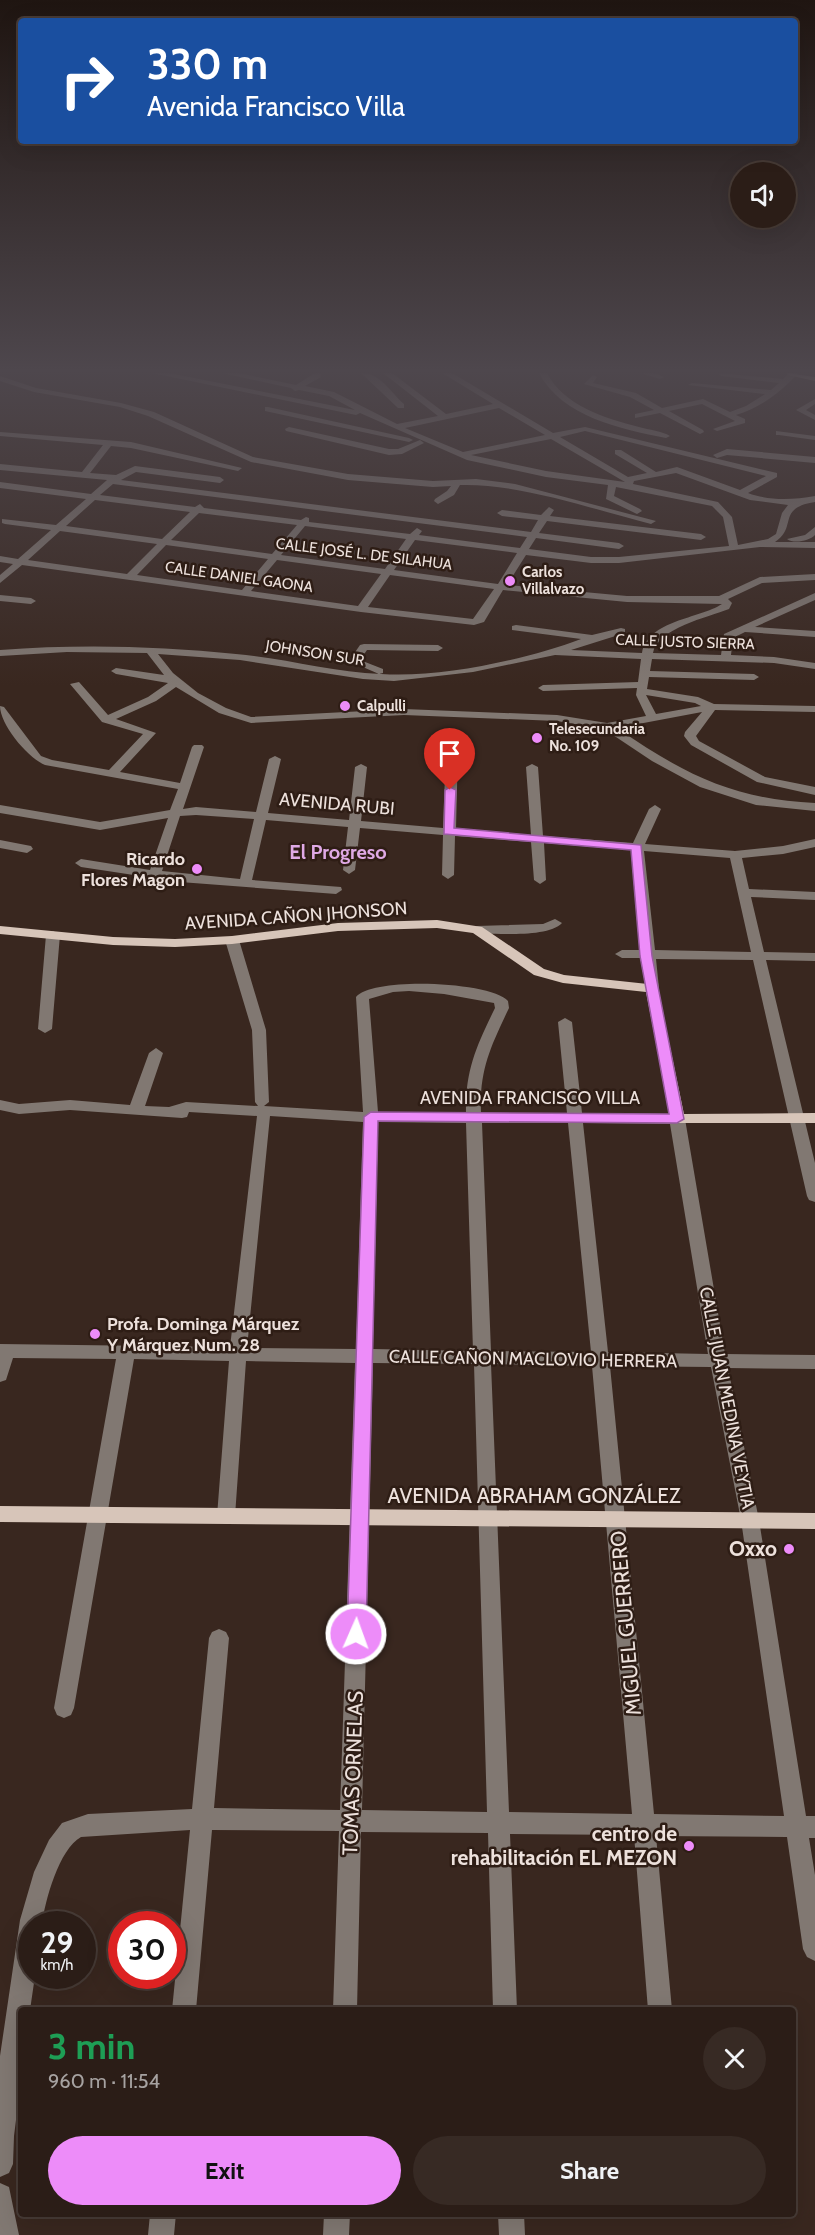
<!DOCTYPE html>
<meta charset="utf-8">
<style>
body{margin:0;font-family:Cabin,sans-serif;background:#372a24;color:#f1f3f6;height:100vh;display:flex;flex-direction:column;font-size:22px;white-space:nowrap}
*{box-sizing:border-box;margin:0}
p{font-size:20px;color:#a6a2a1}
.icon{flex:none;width:33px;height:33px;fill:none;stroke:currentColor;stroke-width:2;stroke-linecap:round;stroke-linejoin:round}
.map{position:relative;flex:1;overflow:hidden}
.side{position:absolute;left:18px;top:2007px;width:778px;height:210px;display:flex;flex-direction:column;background:#2b1d17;border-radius:6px;box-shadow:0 6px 24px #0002,0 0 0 2px #473b36}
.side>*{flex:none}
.guide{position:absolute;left:18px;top:18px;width:780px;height:126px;border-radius:6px;box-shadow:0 6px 24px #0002,0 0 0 2px #473b36;background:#1a4fa0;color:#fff;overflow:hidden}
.buttons{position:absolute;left:730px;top:162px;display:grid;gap:12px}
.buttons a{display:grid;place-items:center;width:66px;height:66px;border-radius:50%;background:#2b1d17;box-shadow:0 6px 24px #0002,0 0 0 2px #473b36;font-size:30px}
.speed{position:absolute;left:18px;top:1911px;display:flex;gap:12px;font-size:30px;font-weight:700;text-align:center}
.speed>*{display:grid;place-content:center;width:78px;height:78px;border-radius:50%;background:#2b1d17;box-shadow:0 6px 24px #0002,0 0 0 2px #473b36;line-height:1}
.speed small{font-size:15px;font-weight:400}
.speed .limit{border:9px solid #d22;background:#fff;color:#111}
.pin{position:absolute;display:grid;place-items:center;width:51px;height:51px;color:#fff;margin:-62px -26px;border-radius:50% 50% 50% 0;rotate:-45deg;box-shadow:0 0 6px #0007}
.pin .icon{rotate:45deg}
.me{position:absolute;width:66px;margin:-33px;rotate:2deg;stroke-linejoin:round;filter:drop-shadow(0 0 4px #0008)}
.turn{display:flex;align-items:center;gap:21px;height:126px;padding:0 30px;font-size:27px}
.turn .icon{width:78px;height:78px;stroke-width:2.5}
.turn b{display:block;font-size:42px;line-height:51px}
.round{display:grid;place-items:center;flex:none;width:63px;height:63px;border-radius:32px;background:#372a24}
.headline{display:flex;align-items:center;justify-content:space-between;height:102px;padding:0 30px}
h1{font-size:36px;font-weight:700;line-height:45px;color:#1e9e55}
.button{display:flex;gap:12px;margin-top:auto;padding:12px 30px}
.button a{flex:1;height:69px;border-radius:36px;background:#ed8cf9;color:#111;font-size:24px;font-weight:700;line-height:69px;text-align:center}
.button a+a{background:#372a24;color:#f1f3f6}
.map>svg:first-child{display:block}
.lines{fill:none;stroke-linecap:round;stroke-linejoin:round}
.minor{fill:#817872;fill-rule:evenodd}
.major{fill:#d7c5b9;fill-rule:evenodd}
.route{fill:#ed8cf9;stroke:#9a5ba2;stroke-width:1.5}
.poi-dot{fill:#ed8cf9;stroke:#2e1d15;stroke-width:2}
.labels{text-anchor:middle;stroke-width:5;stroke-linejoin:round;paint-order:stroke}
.far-street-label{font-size:15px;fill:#ede1dc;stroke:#2e1d15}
.far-poi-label{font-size:15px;font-weight:bold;fill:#ede1dc;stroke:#2e1d15;text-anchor:start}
.street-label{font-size:18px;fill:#ede1dc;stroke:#2e1d15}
.poi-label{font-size:18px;font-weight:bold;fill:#ede1dc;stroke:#2e1d15;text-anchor:end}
.neighbourhood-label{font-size:20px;font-weight:bold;fill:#dfa9e5;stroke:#2e1d15}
.near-street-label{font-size:21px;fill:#ede1dc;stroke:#2e1d15}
.near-poi-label{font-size:21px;font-weight:bold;fill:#ede1dc;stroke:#2e1d15;text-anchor:end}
</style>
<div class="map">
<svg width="815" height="2235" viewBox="0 0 815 2235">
<rect width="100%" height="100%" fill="#39271f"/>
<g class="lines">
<!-- minor -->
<path class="minor" d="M152,373H169L355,410L329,396L299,390L295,391L291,388L222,373H239L296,385L315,373H320L321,377L305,386L334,392L397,424L438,416L383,373H392L446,414L493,404L442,373H452L553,433L585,427L777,473V477L748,493C769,501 793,500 815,496V502C776,508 798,527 775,542H815V548L760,547L619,563H591L526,555L507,585L627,596H719L760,577L815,574V580L762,583L728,599L732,603L729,609C708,617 656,629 653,653L721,655L724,634L815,593V600L755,627L815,631V637L745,632L733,638L731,655L774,657L815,663V669L774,663L652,659L650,671L754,674L759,677L754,680L649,677L647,689L698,697L714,704L815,706V712L715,710L696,736L699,741L765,777L815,787V795L757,782L691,745L684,736L685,732L702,712L617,728C684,774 732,799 815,803V811L756,805L700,787L652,761L604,729L557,721L404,715L251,723L219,713L176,687L156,701L116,719L156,733L120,772L180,783L192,747L194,745H202L204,747L183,809L196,807L256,812L269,759L275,756L281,759L268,813L349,820L355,767L361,764L367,767L361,821L443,828L446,749L452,746L458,749L456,829L531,835L526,767L532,764L538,767L543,836L633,843L649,809L655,805L661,809L645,844L735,851L783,846L815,839V847L783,854L742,858L749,889L815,892V900L751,897L764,952L815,953V961L766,960L815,1163V1202L809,1200L807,1196L753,960L656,959L659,988L652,992L645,988L642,958H622L615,954L622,950H641L631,850L544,843L546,880L540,884L534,880L531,842L455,836L454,875L448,879L442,875L443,835L360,828L355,870L349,874L343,870L348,827L266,820L252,880L341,887L342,890L336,894L180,882L81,867L75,863L81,859L150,870L168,818L100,830L0,813V805L100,822L170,810L178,789L45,765C28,758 0,725 0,706L4,707L41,756L52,760L109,770L143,734L102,722L70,684L79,682L108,715L148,697L168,683L116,674L111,671L116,668L164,675L147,653L67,652L0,656V650C79,644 158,646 236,654C285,658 332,672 381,674C441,678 525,660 581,639L512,630V626L516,625L592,635L621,628L625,629V633L571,650L642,653C648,620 699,619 722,604L627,602L503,590L484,622L474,625L361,612L22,565L0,583V575L13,564L0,562V556L18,559L51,530L5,524L2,523V519L56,525L86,499L0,488V482L91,494L107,480L0,470V464L82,472L103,445L0,436V432L131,442L242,468L238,471L131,448L111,446L90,473L116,475L135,466L220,477L224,480L220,483L136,472L121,480L531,532L538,520L502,516L497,513L502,510L541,515L549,507L554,510L550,516L701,534L706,537L701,540L547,521L539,533L619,543L624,546L619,549L536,538L529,549L591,557H619L729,546L723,517L712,506L616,487L614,496L640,509L642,511L637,514L606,499L608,485L546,477L467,460L360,413L356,415ZM499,408L545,435L463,452L405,428ZM585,431L766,476L740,490L677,467L656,472L621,450H615V454L647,473L628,477L560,437ZM551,439L625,482L546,471L471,455ZM676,473L750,500L788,505L782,513L776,534L768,539L738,545L732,517L718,502L633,484L634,481ZM113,484L527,537L520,548L419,535L422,531L417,528L410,534L309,522V518L306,517L301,520L204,508L200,504L195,507L100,495ZM95,500L190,512L162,539L66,526ZM199,513L297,525L272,554L171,540ZM305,526L406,539L385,569L281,555ZM60,531L157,544L127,574L28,560ZM415,540L517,553L498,584L394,570ZM166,545L268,559L242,590L137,575ZM277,560L381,574L358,606L251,591ZM390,575L494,589L473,619L368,607ZM158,654L240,660L363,679L394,681L473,672L555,655L641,659L638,682L543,685L538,688L543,691L637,688L636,695L646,716L607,723L557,715L404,709L251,717L226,708L198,693L173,673ZM646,695L695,703L701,706L656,714ZM196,815L254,819L240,879L162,871L180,816ZM644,851L730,858L751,952L655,950Z
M361,373C381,373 390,392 404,404V408H398Z
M539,373H547C564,406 605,418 639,427C649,430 662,431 670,436L666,438C621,429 562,417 539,373Z
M640,373H654L664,377L660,379Z
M718,373L783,379L789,373H798C782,391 762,407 736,415L745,419V423L717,431L713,429L735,421L702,404L669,411L703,430L704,432L700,434L660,413L635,418V414L654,410L630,397L584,384L593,375L597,377L593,383L636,393L662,408L703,399L730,412L746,406L765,394L688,385L692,383L771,390L779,383L721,376Z
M0,376L36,388L121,403L154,412L253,457L348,474L433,481L476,479L515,484L656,521L651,524C592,509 519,483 460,485L454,495L438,504L434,501L435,499L447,491L451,486L433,487L348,480L251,462L148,416L120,407L34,392L0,381Z
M815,399V404L806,410L815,415V420L796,410Z
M268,407L409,438L413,440L409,442L265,411V407Z
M289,427L389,449H398L420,440L424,443L402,454L389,455L286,431L285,429Z
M776,431L815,436V440L779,435H776Z
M727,449L815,457V463L727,455L717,458L713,455Z
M815,527V535C809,541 794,544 787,539L805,535Z
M0,595L31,598L36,601L31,604L0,601Z
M364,644L438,645L443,648L438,651L367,650L360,660L383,669V673L379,674L349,661L360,645Z
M0,840L31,846L33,849L27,853L0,848Z
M555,919L562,923C548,938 498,933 477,934L470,930L477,926L543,924Z
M53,931L60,935L52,1029L45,1033L38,1029L46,935Z
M232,936L239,940L266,1030L269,1102L264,1106L363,1112L356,997C374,976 492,982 508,1001L509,1008C491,1046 479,1070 481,1113H567L558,1022L565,1018L572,1022L582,1113L677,1114L685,1119L725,1354L815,1355V1369L728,1368L759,1520L806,1816H815V1838H809L815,1875V1961L807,1957L803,1949L787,1837L656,1836L672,2010H648L634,1835L510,1834L517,2010H493L488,1833L361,1832L357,2010H333L339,1831L212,1830L196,2010H172L190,1830L81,1837C59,1849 45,1901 42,1924H32V1976H35L30,2010H21V2080L14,2136L13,2164L9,2173L0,2177V2056L20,1920L34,1872L49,1840L62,1823L88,1814L192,1809L209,1638L212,1632L219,1629L226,1632L229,1638L214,1808L340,1810L355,1363L246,1361L235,1516L233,1522L226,1524L219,1522L217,1516L229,1361L134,1359L74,1708L71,1715L64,1718L57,1715L54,1708L116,1359L13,1358L6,1380L0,1382V1344L230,1347L257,1116L189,1112L187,1117L182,1118L70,1110L19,1114L0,1110V1100L19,1104L70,1100L130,1105L149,1053L156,1048L163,1053L145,1106L169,1107L186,1102L258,1106L255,1102L252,1030L225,940ZM409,991L444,994L494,1003L495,1008C477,1045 465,1070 466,1113L378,1112L369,999L393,992ZM270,1116L363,1122L356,1349L247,1348ZM378,1122L466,1123L473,1351L373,1349ZM482,1123H568L591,1352L491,1351ZM583,1123L670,1124L708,1354L608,1352ZM373,1363L474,1364L487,1812L362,1810ZM491,1364L592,1366L632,1814L509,1812ZM610,1366L711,1367L741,1520L784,1816L654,1814Z
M0,2183L9,2187L19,2235H0Z
M150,2214H176L174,2235H148Z
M324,2214H350L349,2235H323Z
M498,2214H524L525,2235H499Z"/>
<!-- major -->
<path class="major" d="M787,373L815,377V381L788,375Z
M437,920L482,927L544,969L564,975L657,985L684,1114L815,1113V1123H672L646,992L563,983L534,975L473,933L437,928L338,931L232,944L175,947L113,945L0,934V926L113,937L175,939L232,936L338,923Z
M0,1506L815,1513V1529L0,1522Z"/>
</g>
<!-- sky -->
<linearGradient id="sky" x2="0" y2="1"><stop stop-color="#1f1511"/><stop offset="0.54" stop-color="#4e474d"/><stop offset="1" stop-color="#4e474d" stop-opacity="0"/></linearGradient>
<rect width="815" height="686" fill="url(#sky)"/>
<!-- route -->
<path class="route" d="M450,787L456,790L454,828L641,845L652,956L684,1119L677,1123L378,1121L366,1634L363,1639L356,1642L350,1639L347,1634L364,1117L371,1112L669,1114L640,956L631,850L444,834L445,790Z"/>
<!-- markers -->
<g class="poi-dot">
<circle cx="510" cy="581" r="6"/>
<circle cx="345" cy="706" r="6"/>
<circle cx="537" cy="738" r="6"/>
<circle cx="197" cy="869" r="6"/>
<circle cx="95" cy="1334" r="6"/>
<circle cx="789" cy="1549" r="6"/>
<circle cx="689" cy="1846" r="6"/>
</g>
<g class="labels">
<!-- far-street labels -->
<g class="far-street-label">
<text transform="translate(364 554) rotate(7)" y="5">CALLE JOSÉ L. DE SILAHUA</text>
<text transform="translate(239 577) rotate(8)" y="5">CALLE DANIEL GAONA</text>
<text transform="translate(685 642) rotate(2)" y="5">CALLE JUSTO SIERRA</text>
<text transform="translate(315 653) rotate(9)" y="5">JOHNSON SUR</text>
</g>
<!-- far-poi labels -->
<g class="far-poi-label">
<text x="522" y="577">Carlos<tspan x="522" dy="17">Villalvazo</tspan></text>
<text x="357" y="711">Calpulli</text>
<text x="549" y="734">Telesecundaria<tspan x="549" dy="17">No. 109</tspan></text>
</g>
<!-- street labels -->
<g class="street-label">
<text transform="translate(337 804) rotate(5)" y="6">AVENIDA RUBI</text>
<text transform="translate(296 916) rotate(-4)" y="6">AVENIDA CAÑON JHONSON</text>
<text x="530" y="1104">AVENIDA FRANCISCO VILLA</text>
<text transform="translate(533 1359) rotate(1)" y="6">CALLE CAÑON MACLOVIO HERRERA</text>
<text transform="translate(727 1398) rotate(79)" y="6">CALLE JUAN MEDINA VEYTIA</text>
</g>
<!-- poi labels -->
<g class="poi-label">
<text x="185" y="865">Ricardo<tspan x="185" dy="21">Flores Magon</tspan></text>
<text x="107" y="1330" text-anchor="start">Profa. Dominga Márquez<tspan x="107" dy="21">Y Márquez Num. 28</tspan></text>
</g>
<!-- neighbourhood labels -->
<g class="neighbourhood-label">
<text x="338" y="859">El Progreso</text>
</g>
<!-- near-street labels -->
<g class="near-street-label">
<text x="534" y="1503">AVENIDA ABRAHAM GONZÁLEZ</text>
<text transform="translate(626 1623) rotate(-95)" y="7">MIGUEL GUERRERO</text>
<text transform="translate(353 1773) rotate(-88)" y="7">TOMAS ORNELAS</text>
</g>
<!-- near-poi labels -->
<g class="near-poi-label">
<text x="777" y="1556">Oxxo</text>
<text x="677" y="1841">centro de<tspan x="677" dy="24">rehabilitación EL MEZON</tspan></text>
</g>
</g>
</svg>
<div class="buttons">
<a><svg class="icon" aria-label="sound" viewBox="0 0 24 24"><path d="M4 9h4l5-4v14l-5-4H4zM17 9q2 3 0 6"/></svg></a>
</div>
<div class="speed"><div>29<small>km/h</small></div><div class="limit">30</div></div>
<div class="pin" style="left:450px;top:790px;background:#d93025"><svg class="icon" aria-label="arrive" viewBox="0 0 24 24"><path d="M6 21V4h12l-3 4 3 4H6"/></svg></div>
<svg class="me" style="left:356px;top:1634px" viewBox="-20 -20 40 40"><circle r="17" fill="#ed8cf9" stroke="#fff" stroke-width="3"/><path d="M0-11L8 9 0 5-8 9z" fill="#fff"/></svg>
<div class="guide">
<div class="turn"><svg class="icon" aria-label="right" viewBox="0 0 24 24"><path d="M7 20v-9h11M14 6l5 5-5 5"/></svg><div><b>330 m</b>Avenida Francisco Villa</div></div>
</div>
<section class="side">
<div class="headline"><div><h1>3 min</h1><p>960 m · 11:54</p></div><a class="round"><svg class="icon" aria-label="close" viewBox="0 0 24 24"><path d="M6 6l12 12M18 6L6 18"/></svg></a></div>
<div class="button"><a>Exit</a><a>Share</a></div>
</section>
</div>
